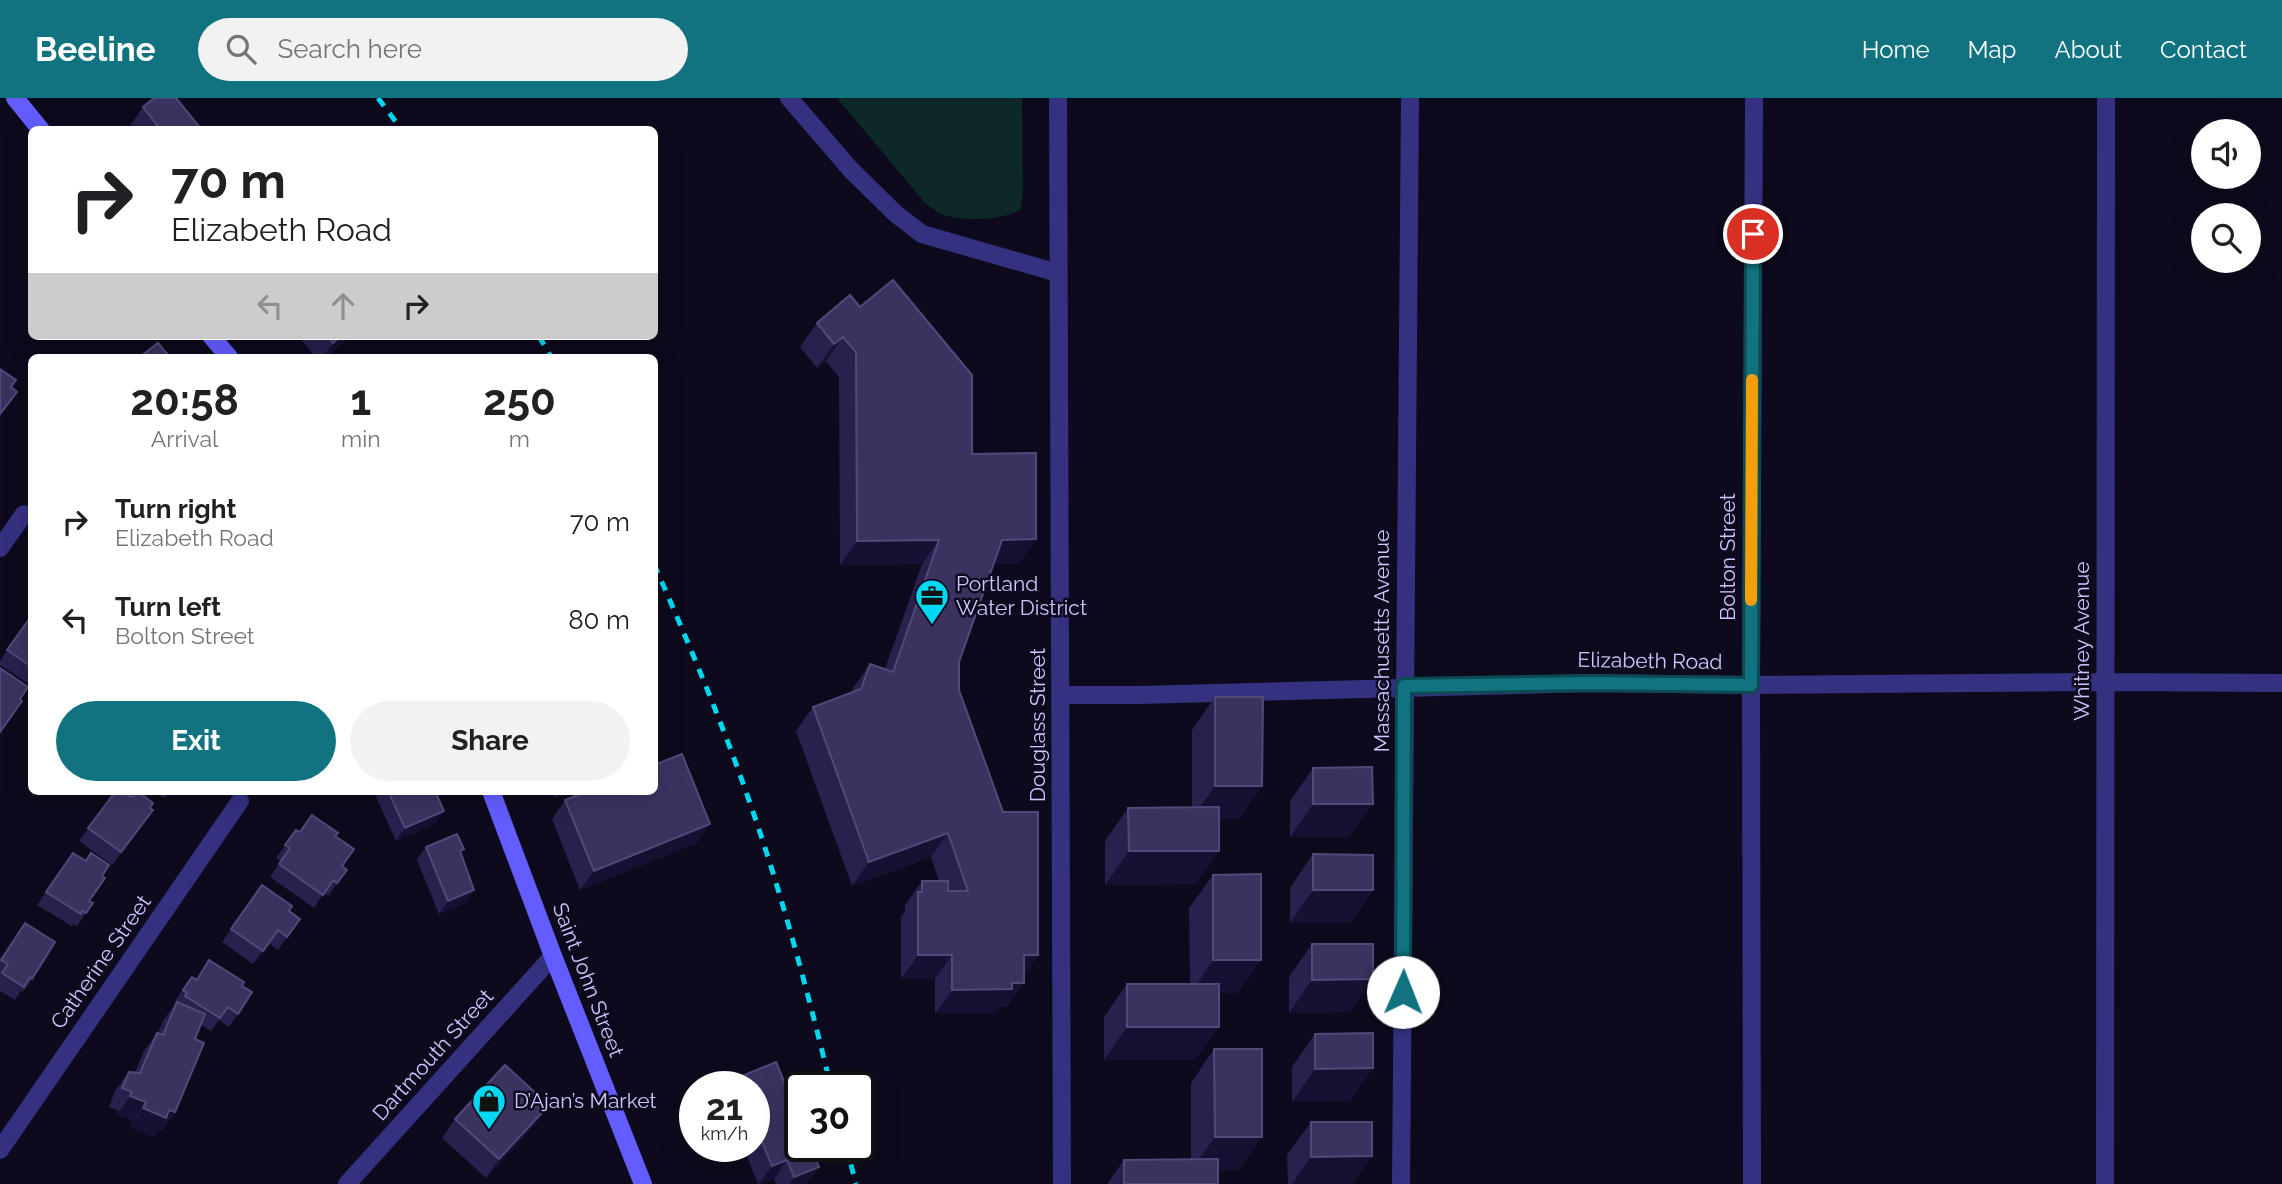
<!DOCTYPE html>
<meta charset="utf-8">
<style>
body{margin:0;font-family:Raleway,sans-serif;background:#f2f2f2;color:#202124;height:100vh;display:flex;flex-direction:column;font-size:26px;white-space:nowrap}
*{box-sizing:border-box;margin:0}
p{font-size:23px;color:#757577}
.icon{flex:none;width:38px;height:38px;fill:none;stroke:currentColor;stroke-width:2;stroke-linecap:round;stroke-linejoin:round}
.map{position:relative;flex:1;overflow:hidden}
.panel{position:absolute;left:28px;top:256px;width:630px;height:441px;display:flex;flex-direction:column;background:#fff;border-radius:10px;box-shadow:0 7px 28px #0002}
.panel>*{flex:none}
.top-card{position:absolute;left:28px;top:28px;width:630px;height:214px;border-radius:10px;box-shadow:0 7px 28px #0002;background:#fff;color:#202124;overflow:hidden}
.controls{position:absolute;left:2191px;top:21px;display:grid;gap:14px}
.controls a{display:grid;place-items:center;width:70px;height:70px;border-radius:50%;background:#fff;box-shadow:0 7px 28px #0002;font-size:35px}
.speed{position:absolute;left:679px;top:973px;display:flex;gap:14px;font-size:35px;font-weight:700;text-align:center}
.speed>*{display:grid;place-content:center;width:91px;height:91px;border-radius:50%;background:#fff;box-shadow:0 7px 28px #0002;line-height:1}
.speed small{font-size:18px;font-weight:400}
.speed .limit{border:4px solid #111;border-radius:10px;background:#fff;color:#111}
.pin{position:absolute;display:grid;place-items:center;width:60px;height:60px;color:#fff;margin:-30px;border:4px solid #fff;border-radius:50%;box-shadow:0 2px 7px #0007}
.me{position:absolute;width:77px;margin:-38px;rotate:1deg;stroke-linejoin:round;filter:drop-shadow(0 0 5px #0008)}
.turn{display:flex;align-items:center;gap:24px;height:147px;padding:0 28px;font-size:32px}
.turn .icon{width:91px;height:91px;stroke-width:2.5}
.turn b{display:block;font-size:49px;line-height:60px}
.lanes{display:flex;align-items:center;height:66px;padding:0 28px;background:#0003;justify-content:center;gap:35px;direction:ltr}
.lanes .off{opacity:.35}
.eta{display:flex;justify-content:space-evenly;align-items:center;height:119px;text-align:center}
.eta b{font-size:42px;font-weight:700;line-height:49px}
.primary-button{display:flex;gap:14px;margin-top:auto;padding:14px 28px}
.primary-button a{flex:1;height:80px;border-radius:42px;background:#127380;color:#fff;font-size:28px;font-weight:700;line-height:80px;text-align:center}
.primary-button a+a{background:#f2f2f2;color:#202124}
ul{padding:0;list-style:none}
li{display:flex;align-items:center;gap:21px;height:98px;padding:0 28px}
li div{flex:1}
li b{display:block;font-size:26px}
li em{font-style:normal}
header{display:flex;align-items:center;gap:42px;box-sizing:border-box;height:98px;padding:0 35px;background:#127380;color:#fff}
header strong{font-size:33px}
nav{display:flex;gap:38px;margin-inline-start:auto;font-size:24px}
.search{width:490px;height:63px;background:#f2f2f2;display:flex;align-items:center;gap:18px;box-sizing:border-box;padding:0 24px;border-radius:38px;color:#757577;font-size:26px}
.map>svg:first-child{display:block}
.green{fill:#0c2827}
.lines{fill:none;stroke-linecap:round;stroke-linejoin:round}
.street{stroke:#343181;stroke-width:18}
.secondary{stroke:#635dff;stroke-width:18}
.rail{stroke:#00d7f1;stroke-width:5;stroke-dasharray:10 9;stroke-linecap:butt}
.wall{fill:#2a204d}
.shaded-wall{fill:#171032}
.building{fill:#3c3260;stroke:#524979;stroke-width:2}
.route-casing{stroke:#0c4b53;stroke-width:18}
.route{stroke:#127380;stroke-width:12}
.slow{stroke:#f59e0b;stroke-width:12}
.labels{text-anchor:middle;stroke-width:5;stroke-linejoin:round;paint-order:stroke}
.street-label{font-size:21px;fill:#cdc6ff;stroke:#0d0a1d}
.poi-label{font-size:21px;fill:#cdc6ff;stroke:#0d0a1d;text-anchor:start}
</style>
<header>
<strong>Beeline</strong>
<div class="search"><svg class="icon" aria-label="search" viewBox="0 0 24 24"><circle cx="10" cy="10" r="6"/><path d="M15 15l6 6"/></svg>Search here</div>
<nav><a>Home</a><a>Map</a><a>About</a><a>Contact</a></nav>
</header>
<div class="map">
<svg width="2282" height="1086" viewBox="0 0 2282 1086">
<rect width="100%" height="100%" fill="#0d0a1d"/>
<!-- green -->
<path class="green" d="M837,0H1022L1023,94L1020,112C1001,122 965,124 944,117C937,115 931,109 925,105Z"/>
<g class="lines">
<!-- street -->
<path class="street" d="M789,0L851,72L896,116L922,136L1058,175
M1058,0L1062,1086
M0,450L24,416
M1060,597H1139L1591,585L1751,587L2105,584L2282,585
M0,1052L240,703
M347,1086L553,858
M1401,1086L1410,0
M1752,1086L1751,587L1754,0
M2105,1086L2106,0"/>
<!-- secondary -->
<path class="secondary" d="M15,0L41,32
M211,238L229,259
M491,693L553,858L643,1086"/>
<!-- rail -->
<path class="rail" d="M378,0L402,32
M539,238L551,259
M654,466C689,546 723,626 751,708C783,800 808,895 831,989
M846,1048L856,1086"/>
</g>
<!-- wall -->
<path class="wall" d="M143,9L202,32H133L130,28Z
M850,197L972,356L1019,466H993L959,564V592L1038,857L1024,877L1007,909H999L995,916H935V881H901V819L905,813V807L922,783H939L931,759L852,788L796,633L813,609L851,595L853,590L870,566L885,571L922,466L840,467L839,279L826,263L817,270L800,249L817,225Z
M298,238H348L345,243L326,259H316Z
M32,517V579L27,585L0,567V563Z
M1215,599L1262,688L1239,721H1219V753L1196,786L1105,787V743L1128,710H1192V632Z
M1313,670L1349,739H1290V703Z
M116,693L153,712L112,767L79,743Z
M151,693H170L164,700L157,695L156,697Z
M380,693H435L444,713L435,726L396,743L376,699Z
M553,693H573L555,700Z
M565,702L697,745L580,792L552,721Z
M296,732L300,734L335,738L342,768L347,772L328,798L324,795L314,810L270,779L281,763L276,760Z
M426,749L461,756L465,805L439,816L417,762Z
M73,755L102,778L89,803L93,805L77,828L73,826L72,828L37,807Z
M1313,756L1373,792L1350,825H1290V790Z
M1213,777L1238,895H1219L1195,962H1104V919L1127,886H1190L1189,810Z
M262,787L289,813L300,821L278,852L269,845L253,866L222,844Z
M25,825L32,881L23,894L21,892L15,902L0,893V862Z
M1312,846L1350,914L1289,915V879Z
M209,862L242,888L238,916L229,929L219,922L211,933L201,927L195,941L175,1014L162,1033L158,1031L153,1039L130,1029L133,1023L117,1017L119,1013L109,1009L115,993L129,974H135L144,953L157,935H158L163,923L175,906L174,905L182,892L192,879L196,881Z
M1315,936L1373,970L1350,1003L1292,1004V969Z
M1214,951L1239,1072H1218V1086H1107L1124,1062H1191V985Z
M776,964L800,1022V1048H810L819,1069L807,1086H776L774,1081L758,1086L743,1048H754V989H731L737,980Z
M455,1021L536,1026L486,1080L442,1040Z
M1311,1024L1352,1086H1288L1287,1057Z"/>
<!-- shaded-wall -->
<path class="shaded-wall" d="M341,238H348L345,243L326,259H323L333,245Z
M843,239L826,263L817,270L834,246Z
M1036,441L1019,466H985L1002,442Z
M939,442L922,466L840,467L857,443Z
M1215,688H1262L1239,721H1191Z
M561,693H573L555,700Z
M1313,706H1373L1349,739H1290Z
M444,713L435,726L396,743L405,730Z
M710,726L697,745L580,792L594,773Z
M948,735L931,759L852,788L869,764Z
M1129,753H1219L1196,786L1105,787Z
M474,792L465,805L439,816L448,803Z
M1313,792H1373L1350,825H1290Z
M918,857H952L935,881H901Z
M1024,857H1038L1021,881Z
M1213,862H1261L1238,895L1190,896Z
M1373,881L1350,914L1289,915L1312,882Z
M1012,885H1024L1007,909H999L995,916H935L952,892Z
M1127,929H1219L1195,962H1104Z
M1373,970L1350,1003L1292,1004L1315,971Z
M130,998L146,1004L133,1023L117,1017Z
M549,1007L536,1026L486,1080L499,1061Z
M143,1010L169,1012L175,1014L162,1033L158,1031L153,1039L130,1029Z
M1215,1039H1262L1239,1072H1191Z
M1372,1058L1352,1086H1292L1311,1059Z
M787,1062L774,1081L759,1086L772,1068Z
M819,1069L807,1086H789L794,1079Z"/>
<!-- building -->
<path class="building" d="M154,0H176L202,32H161L143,9Z
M893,182L972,277V356L1036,355V441L1002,442L959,564V592L1003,714H1038V857H1024V885H1012V891L952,892V857H918V794H922V783H948V793H968L948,735L869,764L813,609L861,591L870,566L893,574L939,442L857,443L856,254L843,239L834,246L817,225L850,197L860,209Z
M328,238H341L333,245Z
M158,245L169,258L140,259Z
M0,271L16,282L11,289L17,294L0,316Z
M32,517V569L7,552Z
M0,570L28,589L20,601L22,603L0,634Z
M1215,599H1263L1262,688H1215Z
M682,656L710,726L594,773L565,702L588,693H654V667Z
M1372,669L1373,706H1313V670Z
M116,693L133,699L137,693L153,705L150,710L153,712L121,754L88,730Z
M388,693H435L444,713L405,730Z
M1219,709V753H1129L1128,710Z
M312,717L338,735L335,738L354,751L342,768L347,772L337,785L333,782L323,797L279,766L290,750L285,747L296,732L300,734Z
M457,736L464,751L460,753L474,792L448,803L426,749Z
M73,755L86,763L91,755L109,767L102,778L105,780L89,803L93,805L86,815L82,813L81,816L46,794Z
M1313,756L1373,757V792H1313Z
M1261,776V862H1213V777Z
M262,787L292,808L289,813L300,821L287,839L278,832L263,853L231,831Z
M25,825L55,844L32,881L30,879L24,889L2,875L8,866L1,862Z
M1312,846H1373V881L1312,882Z
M209,862L244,884L242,888L252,894L238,916L228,909L220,920L185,898L187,895L183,892L192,879L197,882Z
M1127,886H1219V929H1127Z
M177,904L205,916L195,941L204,945L175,1014L169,1012L166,1020L143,1010L146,1004L130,998L132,994L122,990L129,974L140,975L157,935L163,937Z
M1373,935V970L1315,971V936Z
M1214,951H1262V1039H1215Z
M776,964L800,1022V1048H810L819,1069L794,1079L787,1062L772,1068L754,1024V989H740L737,980Z
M505,967L549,1007L499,1061L455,1021Z
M1311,1024H1372V1058L1311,1059Z
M1218,1061V1086H1124V1062Z"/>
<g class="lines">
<!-- route casing -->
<g class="route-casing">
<path id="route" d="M1403,894L1404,588L1591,585L1751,587L1753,136"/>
</g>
<!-- route -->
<use href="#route" class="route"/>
<!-- slow -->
<path class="slow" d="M1751,502L1752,282"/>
</g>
<!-- icons -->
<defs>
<g id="office-pin" transform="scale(1.75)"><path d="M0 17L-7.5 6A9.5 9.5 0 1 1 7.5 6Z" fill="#00d7f1" stroke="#0d0a1d"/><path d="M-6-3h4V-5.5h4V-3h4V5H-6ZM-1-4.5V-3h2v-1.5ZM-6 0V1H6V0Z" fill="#111"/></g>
<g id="shop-pin" transform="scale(1.75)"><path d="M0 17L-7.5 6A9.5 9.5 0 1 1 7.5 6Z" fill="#00d7f1" stroke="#0d0a1d"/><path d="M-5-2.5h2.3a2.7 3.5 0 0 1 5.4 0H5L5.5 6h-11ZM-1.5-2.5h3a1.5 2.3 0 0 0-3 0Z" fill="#111"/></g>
</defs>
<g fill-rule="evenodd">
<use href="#office-pin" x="932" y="498"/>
<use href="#shop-pin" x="489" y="1003"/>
</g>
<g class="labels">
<!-- street labels -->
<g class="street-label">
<text transform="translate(1728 459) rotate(-90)" y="7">Bolton Street</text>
<text transform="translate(1382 543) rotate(-90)" y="7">Massachusetts Avenue</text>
<text transform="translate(2082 543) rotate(-90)" y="7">Whitney Avenue</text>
<text transform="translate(1650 563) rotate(1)" y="7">Elizabeth Road</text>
<text transform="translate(1038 627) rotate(-90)" y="7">Douglass Street</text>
<text transform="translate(101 864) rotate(-55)" y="7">Catherine Street</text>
<text transform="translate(588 882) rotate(69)" y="7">Saint John Street</text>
<text transform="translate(433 957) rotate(-48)" y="7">Dartmouth Street</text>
</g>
<!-- poi labels -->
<g class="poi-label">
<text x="956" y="493">Portland<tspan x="956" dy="24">Water District</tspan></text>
<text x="514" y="1010">D’Ajan’s Market</text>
</g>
</g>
</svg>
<div class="controls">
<a><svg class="icon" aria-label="sound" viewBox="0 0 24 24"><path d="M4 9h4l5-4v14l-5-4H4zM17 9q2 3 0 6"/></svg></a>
<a><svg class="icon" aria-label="search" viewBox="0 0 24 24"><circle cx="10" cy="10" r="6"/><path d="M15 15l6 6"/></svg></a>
</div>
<div class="speed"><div>21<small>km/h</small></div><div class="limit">30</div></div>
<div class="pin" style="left:1753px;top:136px;background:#d93025"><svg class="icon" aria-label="arrive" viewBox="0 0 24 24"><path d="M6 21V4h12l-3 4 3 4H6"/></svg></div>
<svg class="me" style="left:1403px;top:894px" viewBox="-20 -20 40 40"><circle r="19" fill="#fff"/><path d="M0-13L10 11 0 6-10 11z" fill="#127380"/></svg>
<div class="top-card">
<div class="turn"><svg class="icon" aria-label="right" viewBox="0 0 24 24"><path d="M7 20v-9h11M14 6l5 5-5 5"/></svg><div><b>70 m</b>Elizabeth Road</div></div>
<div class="lanes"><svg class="icon off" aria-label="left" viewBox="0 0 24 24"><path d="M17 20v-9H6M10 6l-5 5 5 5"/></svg><svg class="icon off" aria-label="ahead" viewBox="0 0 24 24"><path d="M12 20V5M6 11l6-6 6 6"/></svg><svg class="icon" aria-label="right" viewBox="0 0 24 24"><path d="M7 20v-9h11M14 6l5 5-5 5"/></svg></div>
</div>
<section class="panel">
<div class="eta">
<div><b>20:58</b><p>Arrival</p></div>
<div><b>1</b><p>min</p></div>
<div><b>250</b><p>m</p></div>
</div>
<ul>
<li><svg class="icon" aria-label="right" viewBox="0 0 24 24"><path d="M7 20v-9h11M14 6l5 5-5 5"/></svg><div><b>Turn right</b><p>Elizabeth Road</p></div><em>70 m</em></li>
<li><svg class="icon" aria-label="left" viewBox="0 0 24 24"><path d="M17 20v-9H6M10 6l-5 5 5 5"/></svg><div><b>Turn left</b><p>Bolton Street</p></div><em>80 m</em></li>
</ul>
<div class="primary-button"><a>Exit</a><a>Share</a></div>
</section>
</div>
